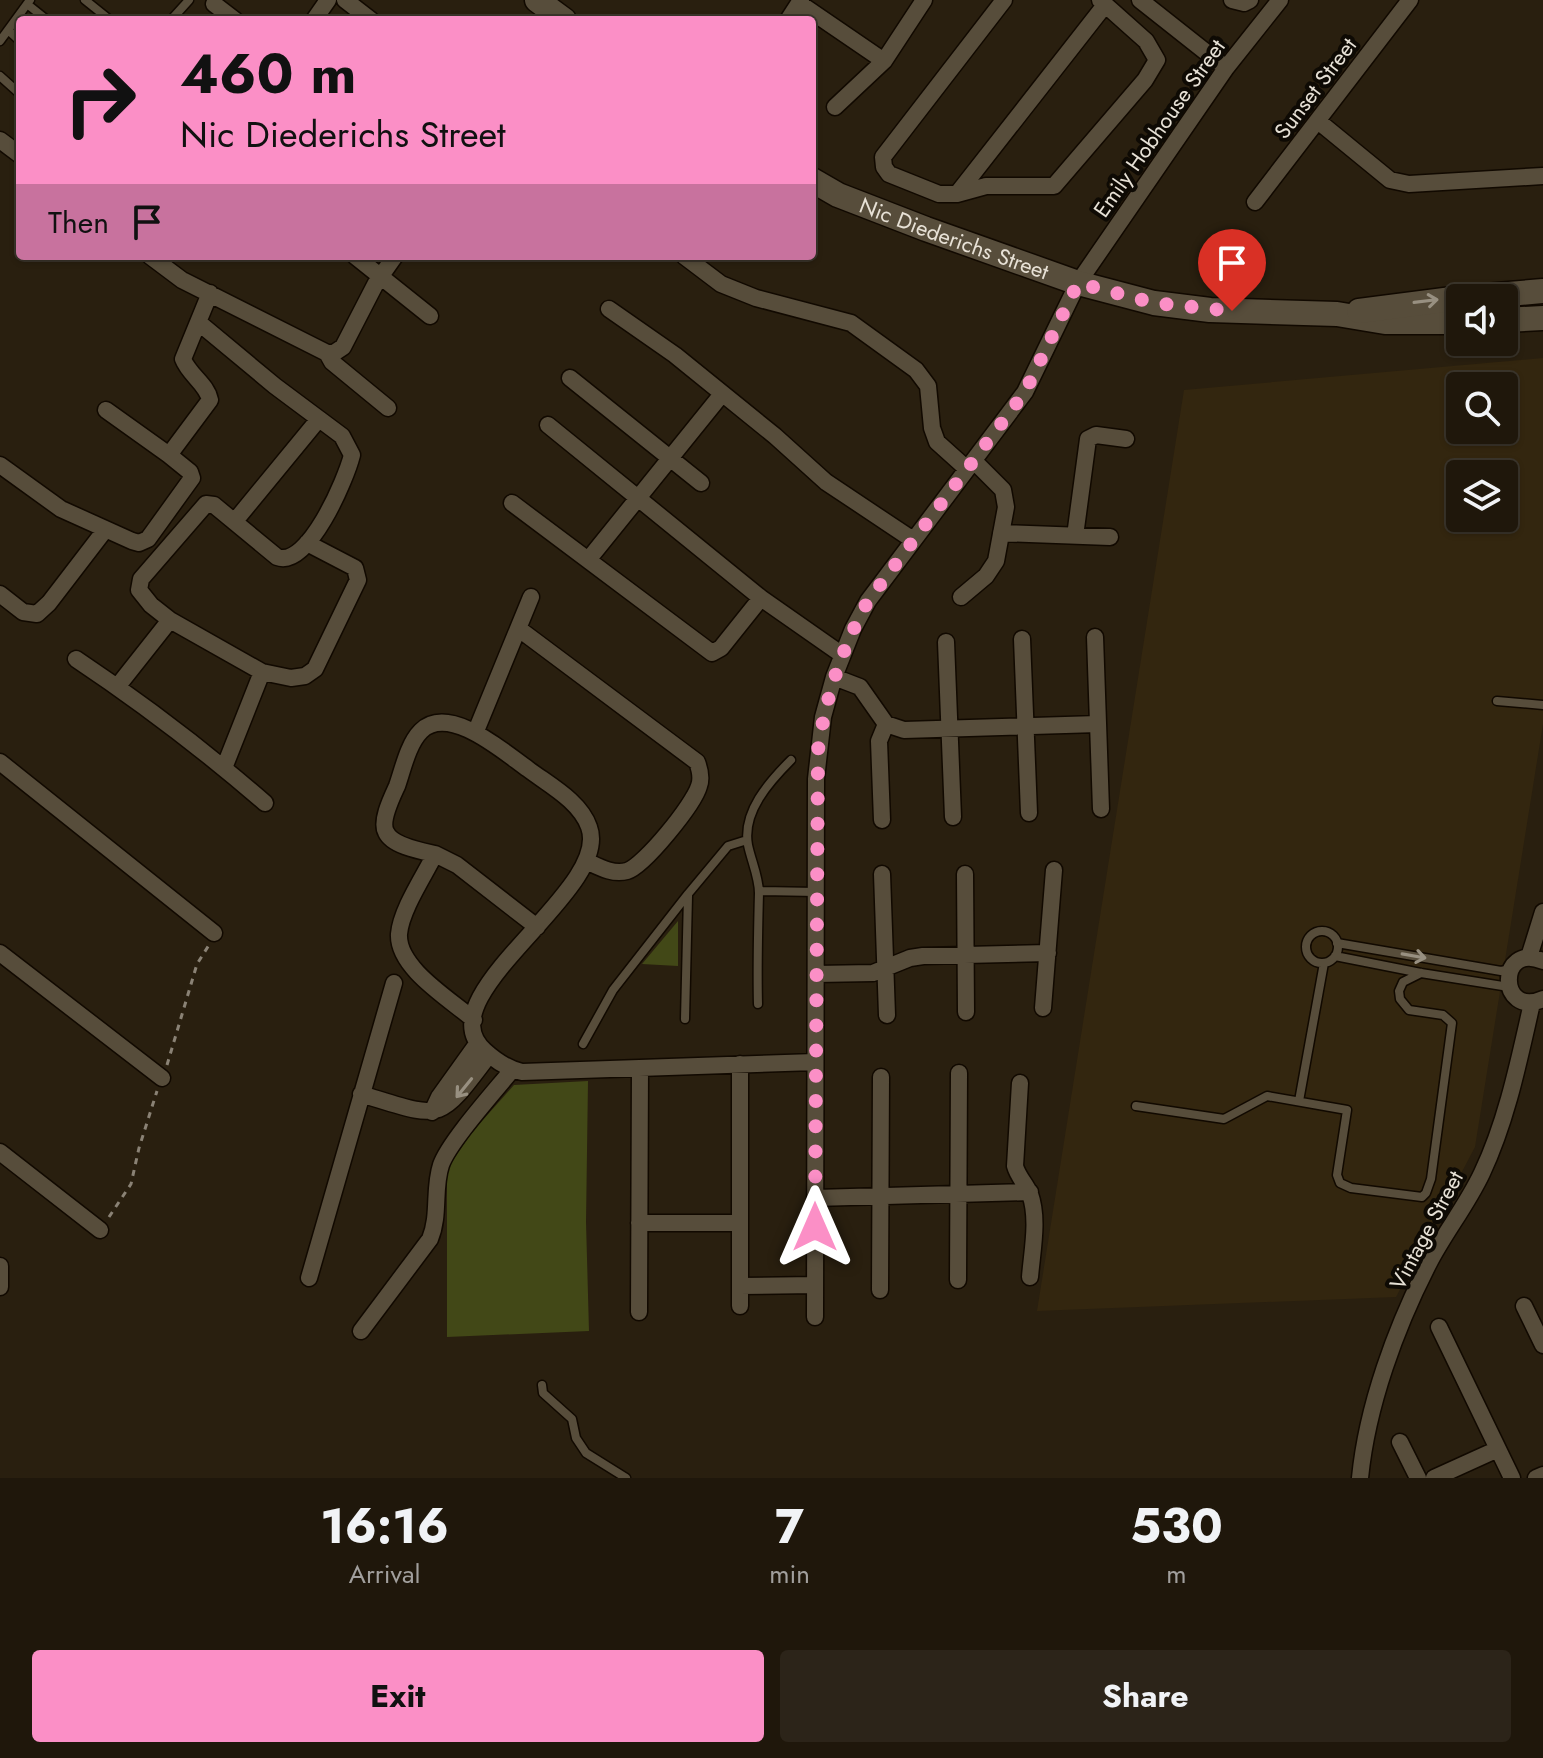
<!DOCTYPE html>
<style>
body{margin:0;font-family:Jost,sans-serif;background:#2c2419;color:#f1f3f6;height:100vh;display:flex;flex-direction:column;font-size:30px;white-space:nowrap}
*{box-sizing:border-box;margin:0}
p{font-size:26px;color:#a19f9d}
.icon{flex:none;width:44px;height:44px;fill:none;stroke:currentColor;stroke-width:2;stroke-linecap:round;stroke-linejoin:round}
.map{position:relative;height:1478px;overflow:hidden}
.panel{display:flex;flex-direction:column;background:#1f170b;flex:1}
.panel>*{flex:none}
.banner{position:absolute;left:16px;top:16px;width:800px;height:244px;border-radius:8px;box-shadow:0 2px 6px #0004,0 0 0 2px #3c362c;background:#fb8fc6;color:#111;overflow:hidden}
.tools{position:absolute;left:1446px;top:284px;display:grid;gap:16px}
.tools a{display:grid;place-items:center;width:72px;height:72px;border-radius:8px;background:#1f170b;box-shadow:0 2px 6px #0004,0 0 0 2px #3c362c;font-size:40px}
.pin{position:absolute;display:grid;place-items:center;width:68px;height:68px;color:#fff;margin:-82px -34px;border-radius:50% 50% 50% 0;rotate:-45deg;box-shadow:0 0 8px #0007}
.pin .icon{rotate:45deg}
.me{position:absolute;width:88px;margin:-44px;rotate:0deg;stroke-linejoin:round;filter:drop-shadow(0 0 6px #0008)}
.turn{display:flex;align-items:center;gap:28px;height:168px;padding:0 32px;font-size:36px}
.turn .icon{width:104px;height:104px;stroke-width:2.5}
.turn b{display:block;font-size:56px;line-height:68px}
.then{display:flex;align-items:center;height:76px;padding:0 32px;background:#0003;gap:16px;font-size:30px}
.eta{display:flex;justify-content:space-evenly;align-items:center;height:136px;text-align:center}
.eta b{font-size:48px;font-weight:700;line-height:56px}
.primary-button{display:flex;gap:16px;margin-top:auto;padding:16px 32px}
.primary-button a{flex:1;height:92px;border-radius:8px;background:#fb8fc6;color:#111;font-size:32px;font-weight:700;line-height:92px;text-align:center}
.primary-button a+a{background:#2c2419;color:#f1f3f6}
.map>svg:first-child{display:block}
.built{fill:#33260f;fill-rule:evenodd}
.green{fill:#424817}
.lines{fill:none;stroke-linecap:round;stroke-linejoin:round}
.lane-casing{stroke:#110900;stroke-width:11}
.street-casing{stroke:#110900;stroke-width:19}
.secondary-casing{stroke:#110900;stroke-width:27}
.path{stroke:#8a8275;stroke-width:3;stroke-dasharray:6 6;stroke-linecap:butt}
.lane{stroke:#574d3b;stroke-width:8}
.street{stroke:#574d3b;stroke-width:16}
.secondary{stroke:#574d3b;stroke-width:24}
.oneway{stroke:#989081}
.route{stroke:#fb8fc6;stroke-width:14;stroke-dasharray:0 25.2}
.labels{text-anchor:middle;stroke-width:8;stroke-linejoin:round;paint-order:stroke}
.street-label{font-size:22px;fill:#e7e1d6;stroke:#0e0a04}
</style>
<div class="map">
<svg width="1543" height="1478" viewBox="0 0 1543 1478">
<rect width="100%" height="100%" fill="#291f0f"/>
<!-- built -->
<path class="built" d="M1543,358V724L1475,1147L1396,1297L1037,1311L1184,390ZM1460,386H1504V430H1460ZM1460,474H1504V518H1460Z"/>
<!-- green -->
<path class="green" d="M678,921V966L642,964Z
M588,1081L586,1222L589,1331L447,1337V1169L473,1131L514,1085Z"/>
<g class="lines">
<!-- lane casing -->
<g class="lane-casing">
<path id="lane" d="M85,0L110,20
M27,4L47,20
M171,20L189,0
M8,30L20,41
M0,41L30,0
M0,76L20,94
M1497,701L1543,705
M759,891L816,892
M1306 947a16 16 0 1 1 32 0a16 16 0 1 1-32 0Z
M1337,943L1501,971L1511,969
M1335,956L1421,973L1509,987
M758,1004C757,967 758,930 759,893C759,877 751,860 748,845C742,812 769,782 791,760
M685,1019L688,896
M583,1044L613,990L688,894L728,846L747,840
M1299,1101L1324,963
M1136,1106L1224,1119L1267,1096L1347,1110L1337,1175L1340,1183L1351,1188L1422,1197L1426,1193L1431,1179L1452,1023L1443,1015L1409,1010L1400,999L1399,991L1403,982L1421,973
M542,1385L543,1393L572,1419L576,1438L586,1453L626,1478"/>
</g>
<!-- street casing -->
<g class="street-casing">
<path id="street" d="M345,0L371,20
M1004,0L883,157L884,167L889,174L939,194H957L986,186H1054L1145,80L1157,60L1146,41L1100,0
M1140,0L1226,68
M1232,0L1244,3L1250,0
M799,3L884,61
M214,4L235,20
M314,20L328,0
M788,20L801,0
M835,107L884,61L924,0
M1318,121L1390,180L1409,184L1543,176
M0,140L20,155
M957,194L1105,5
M1255,202L1410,0
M150,256L182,280L327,353H334L343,347L376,283L395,256
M355,256L430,316
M684,256L721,284L756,298L851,323L916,370L928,386L932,428L937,442L967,469
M609,309L675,355L775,436L826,482L913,540
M198,322L275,386L342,436L352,455C346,479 308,569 277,557L214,505L206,504L141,579L139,590L151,605L170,620L262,672L291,678L305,676L315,669L358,580L355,568L307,543
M327,353L332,362L388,408
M570,378L701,483
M106,410L169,455
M548,425L761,598L841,654
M0,465L61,509L132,541L139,543L148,539L192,478L190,472L169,455L210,400C207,384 189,375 183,359L210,293
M512,503L712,653L721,648L761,598
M235,521L318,420
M1001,533L1110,537
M1075,536L1088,439L1096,435L1126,439
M588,560L722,394
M0,594L23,612L37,614L49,603L105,530
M961,597L986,576L996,561L1006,507L1003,490L974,461
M519,629L697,762C700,770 702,778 699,786C694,804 644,866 627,871C613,875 599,867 586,861
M1095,637L1101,809
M1022,639L1029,813
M946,642L953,817
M76,659C142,703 205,751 265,803
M834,677L860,687L886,724L904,730L1098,724
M117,687L170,620
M476,731L531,597
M0,762L214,933
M224,768L262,672
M882,820L879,741L886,724
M435,854L457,865L537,927
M882,874L887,1015
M965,874L966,1012
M0,953L162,1078
M1529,957L1543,912
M1543,961C1497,941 1498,1019 1543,999
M816,974L873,973L910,958L923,956L1048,953
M1043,1008L1054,870
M474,1020C450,999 397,968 399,934C401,910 424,876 435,854C421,851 392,846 386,832C380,821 392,797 397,786C403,769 408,744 421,731C449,703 505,753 528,769C549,785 580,801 589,827C613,891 422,996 485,1051C496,1061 508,1069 522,1072L815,1062
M1020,1083L1015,1166C1018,1177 1026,1184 1030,1194C1039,1219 1032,1251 1030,1277
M361,1094C443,1119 437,1124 489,1055
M432,1112L439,1097L477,1044
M0,1152L100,1230
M815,1198L1030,1192
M639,1223H740
M0,1266V1287
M309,1278L394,983
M958,1280L959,1073
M740,1286L815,1285
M880,1290L881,1077
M740,1306V1064
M1524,1306L1543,1345
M639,1312L640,1068
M815,1317L816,779L823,717L834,677L853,629L868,601L1025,392L1078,283L1226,68L1280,0
M1439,1327L1512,1478
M361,1331L430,1239C440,1215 433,1189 441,1165C449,1142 495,1091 512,1070
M1400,1442L1418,1478
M1360,1478C1367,1406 1396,1327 1429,1263C1445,1232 1467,1205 1482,1173C1507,1120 1519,1060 1532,1003
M1434,1478L1498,1449
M1536,1478L1543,1475"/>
</g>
<!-- secondary casing -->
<g class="secondary-casing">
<g id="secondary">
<path d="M537,0L564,20"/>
<path id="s1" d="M812,180L838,195L926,229L1078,283L1154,303L1210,310L1337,314L1385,322H1460"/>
<path d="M1461,298L1543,291"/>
<path d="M1359,311L1460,298"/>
<path d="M1504,320L1543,318"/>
</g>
</g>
<!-- path -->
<path class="path" d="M167,1065L197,964L209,945
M109,1217L131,1184L139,1148L157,1091"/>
<!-- lane -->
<use href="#lane" class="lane"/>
<!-- street -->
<use href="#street" class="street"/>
<!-- secondary -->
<use href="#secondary" class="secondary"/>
</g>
<!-- one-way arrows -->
<defs><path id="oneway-shaft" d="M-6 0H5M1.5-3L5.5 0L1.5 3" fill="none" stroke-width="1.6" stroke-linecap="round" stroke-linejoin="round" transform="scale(2)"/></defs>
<g class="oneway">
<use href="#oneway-shaft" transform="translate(1426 301) rotate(-7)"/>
<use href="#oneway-shaft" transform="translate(1414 956) rotate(10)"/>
<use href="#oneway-shaft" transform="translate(464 1088) rotate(129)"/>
</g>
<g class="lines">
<!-- route -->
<path class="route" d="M815,1227L818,750C826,696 842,648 868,601L1025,392L1078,283L1154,303L1232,311"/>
</g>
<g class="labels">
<!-- street labels -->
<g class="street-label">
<text transform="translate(1315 88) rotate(-53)" y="8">Sunset Street</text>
<text transform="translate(1159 128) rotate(-55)" y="8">Emily Hobhouse Street</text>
<text dy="8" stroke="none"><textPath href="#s1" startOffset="154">Nic Diederichs Street</textPath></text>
<text transform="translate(1426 1230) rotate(-62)" y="8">Vintage Street</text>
</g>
</g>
</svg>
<div class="tools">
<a><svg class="icon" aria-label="sound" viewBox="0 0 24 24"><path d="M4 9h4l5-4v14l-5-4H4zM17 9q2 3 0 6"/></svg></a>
<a><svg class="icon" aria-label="search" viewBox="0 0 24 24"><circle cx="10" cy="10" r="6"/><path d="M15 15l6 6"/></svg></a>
<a><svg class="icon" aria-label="layers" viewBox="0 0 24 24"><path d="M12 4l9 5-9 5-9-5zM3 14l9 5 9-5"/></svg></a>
</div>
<div class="pin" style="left:1232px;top:311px;background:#d93025"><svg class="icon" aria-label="arrive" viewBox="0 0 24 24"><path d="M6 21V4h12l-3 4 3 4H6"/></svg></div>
<svg class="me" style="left:815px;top:1227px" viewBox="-20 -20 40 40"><path d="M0-17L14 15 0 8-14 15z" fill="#fb8fc6" stroke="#fff" stroke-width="4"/></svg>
<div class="banner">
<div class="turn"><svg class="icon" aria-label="right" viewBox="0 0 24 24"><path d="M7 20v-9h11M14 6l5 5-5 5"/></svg><div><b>460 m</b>Nic Diederichs Street</div></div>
<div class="then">Then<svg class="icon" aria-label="arrive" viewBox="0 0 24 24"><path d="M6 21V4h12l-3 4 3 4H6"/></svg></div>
</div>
</div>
<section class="panel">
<div class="eta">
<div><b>16:16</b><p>Arrival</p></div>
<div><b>7</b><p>min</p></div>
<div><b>530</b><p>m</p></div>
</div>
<div class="primary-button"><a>Exit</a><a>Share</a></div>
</section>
